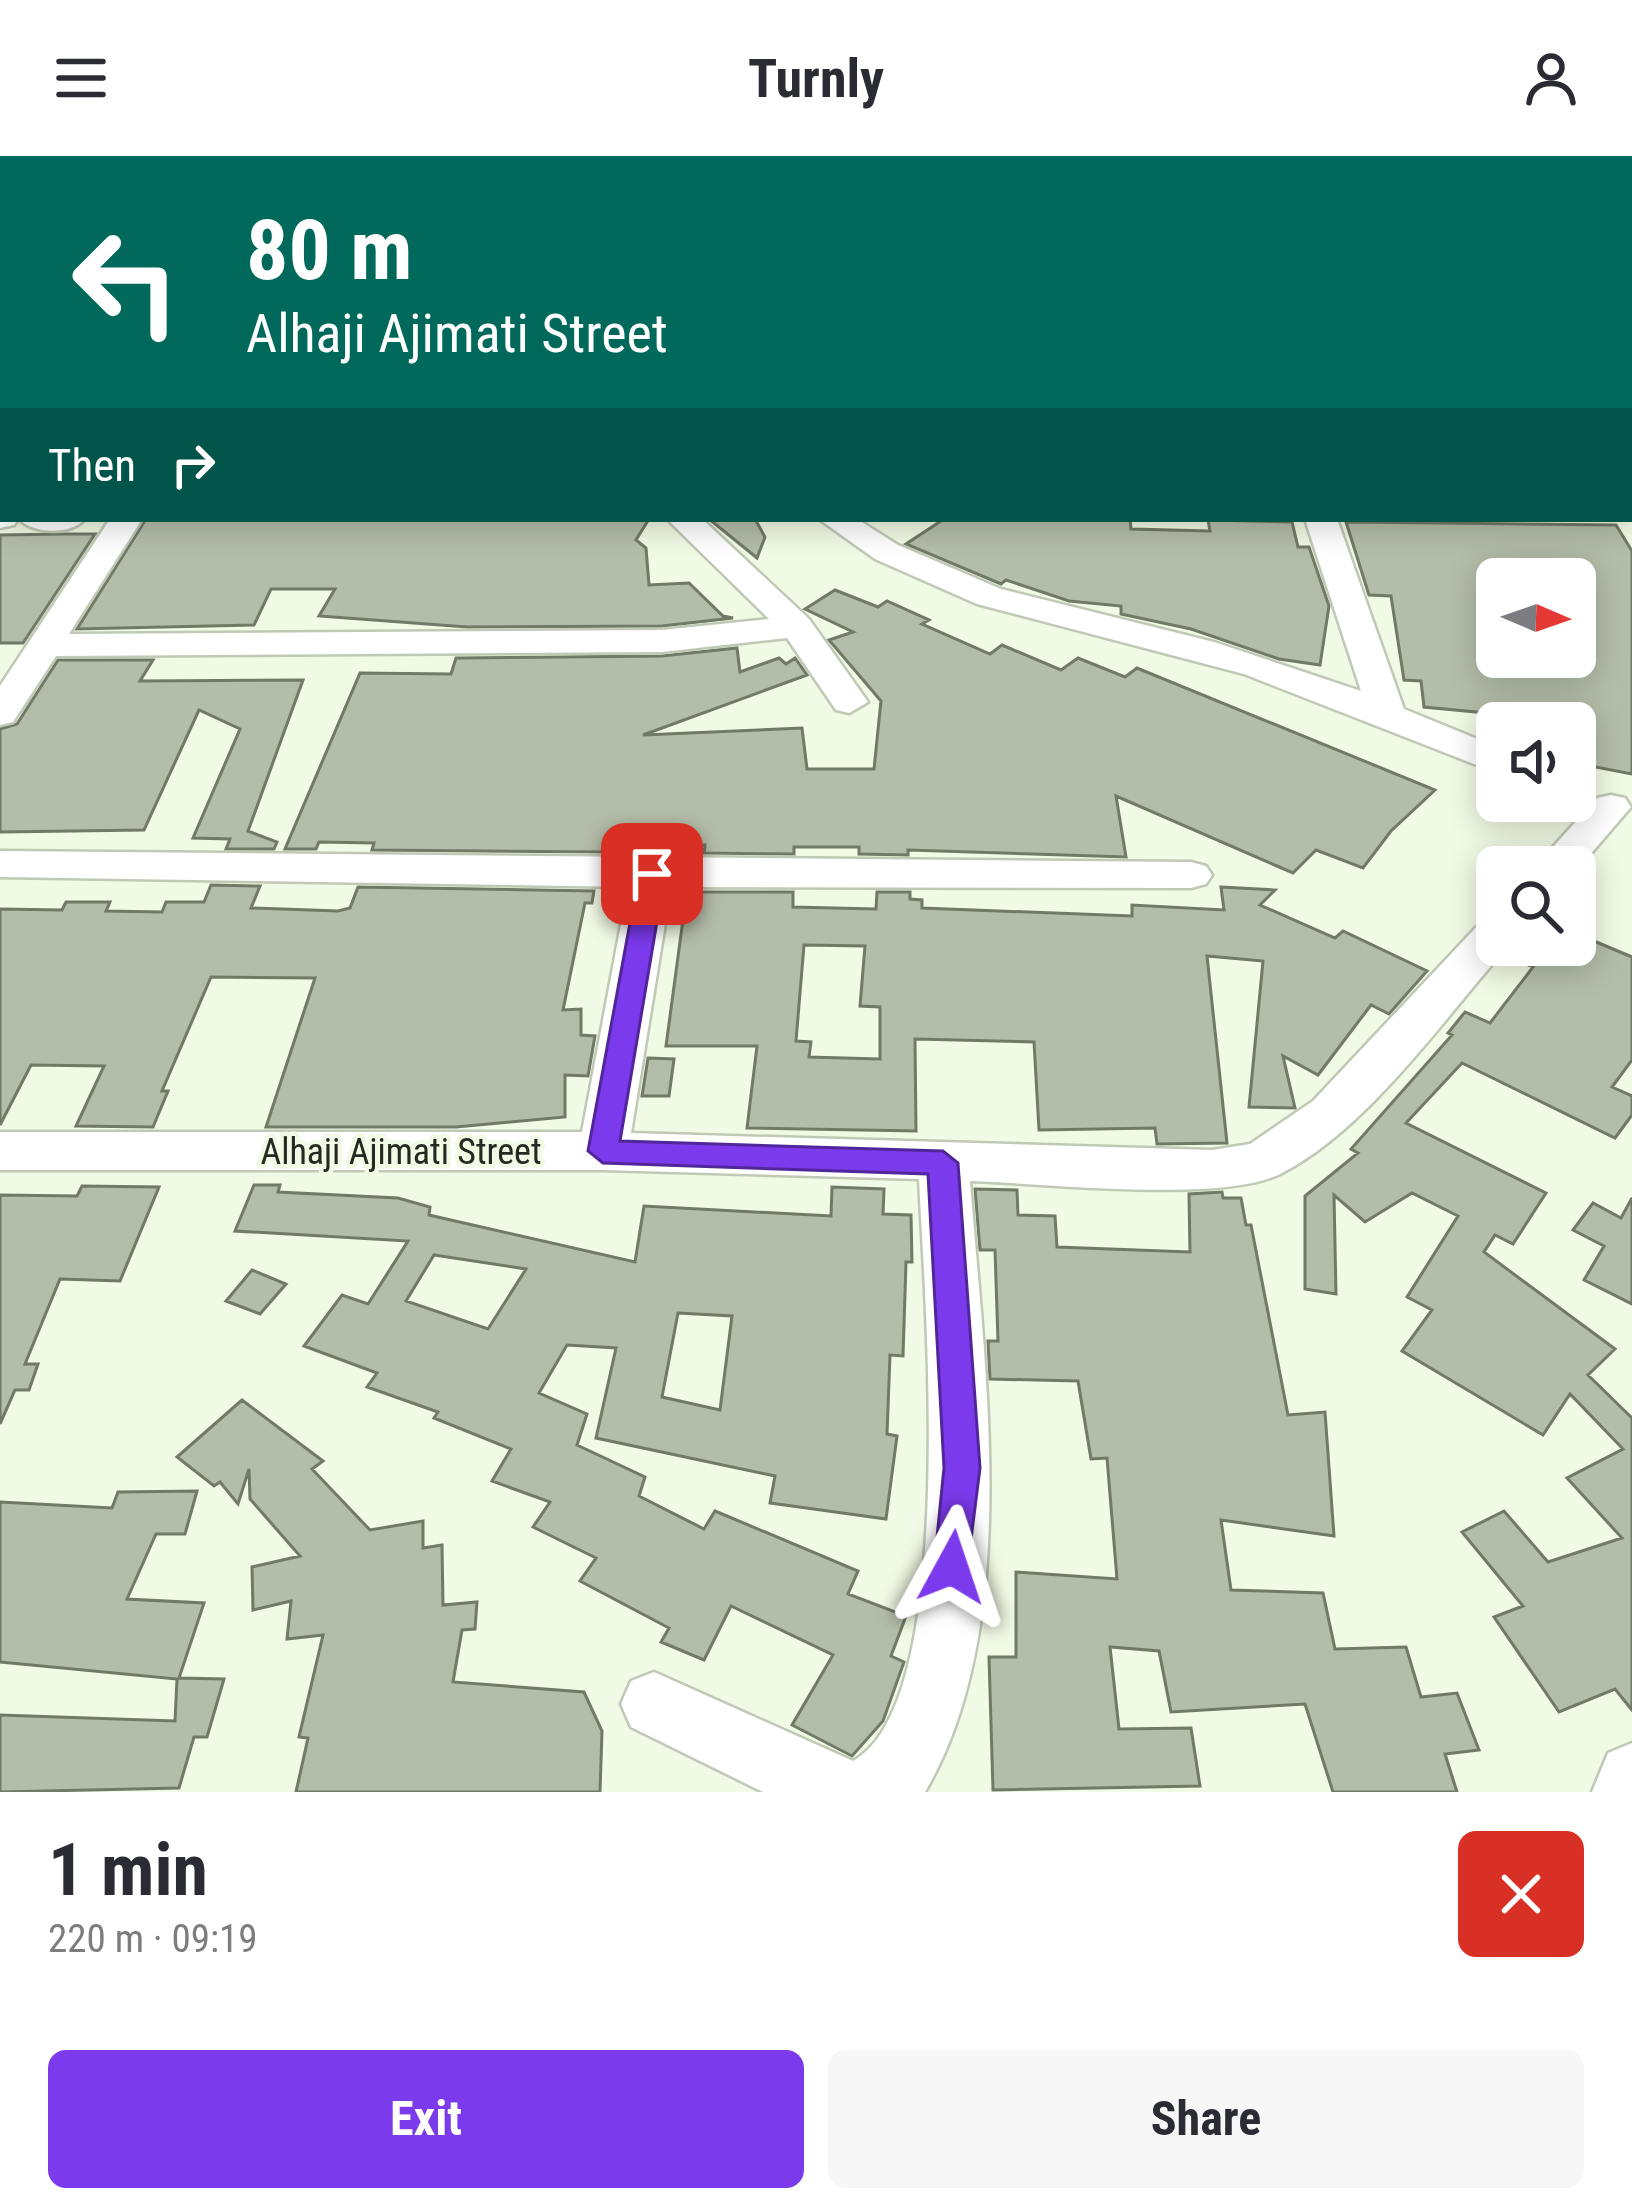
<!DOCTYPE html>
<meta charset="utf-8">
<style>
body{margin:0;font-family:"Roboto Condensed",sans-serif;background:#f7f7f7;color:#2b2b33;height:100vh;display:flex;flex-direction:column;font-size:45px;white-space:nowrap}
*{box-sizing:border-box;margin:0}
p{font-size:39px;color:#7c7c81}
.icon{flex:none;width:66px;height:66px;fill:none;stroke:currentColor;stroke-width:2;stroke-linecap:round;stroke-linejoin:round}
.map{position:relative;height:1636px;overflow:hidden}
.drawer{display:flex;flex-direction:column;background:#fff;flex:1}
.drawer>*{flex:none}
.hud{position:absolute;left:0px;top:0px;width:1632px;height:366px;box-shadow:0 6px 30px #0003;background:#00695c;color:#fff;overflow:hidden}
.needle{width:78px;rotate:92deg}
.controls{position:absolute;left:1476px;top:402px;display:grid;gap:24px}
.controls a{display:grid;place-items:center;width:120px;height:120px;border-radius:18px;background:#fff;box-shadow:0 6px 30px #0003;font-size:60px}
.pin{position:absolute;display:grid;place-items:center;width:102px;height:102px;color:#fff;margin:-51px;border-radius:24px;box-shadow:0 6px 18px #0006}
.me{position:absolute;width:132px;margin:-66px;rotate:5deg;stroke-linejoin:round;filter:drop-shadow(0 0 9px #0008)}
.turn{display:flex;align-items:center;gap:42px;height:252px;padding:0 48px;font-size:54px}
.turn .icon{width:156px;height:156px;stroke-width:2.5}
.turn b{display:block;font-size:84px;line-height:102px}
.then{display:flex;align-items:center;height:114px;padding:0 48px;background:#0003;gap:24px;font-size:45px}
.round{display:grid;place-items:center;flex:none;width:126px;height:126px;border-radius:18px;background:#f7f7f7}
.summary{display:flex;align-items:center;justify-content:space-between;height:204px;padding:0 48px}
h1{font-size:72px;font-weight:700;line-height:90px}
.button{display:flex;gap:24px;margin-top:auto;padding:24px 48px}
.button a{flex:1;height:138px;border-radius:18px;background:#7c3aed;color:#fff;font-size:48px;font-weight:700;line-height:138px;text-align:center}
.button a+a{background:#f7f7f7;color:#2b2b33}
header{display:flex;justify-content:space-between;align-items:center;height:156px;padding:0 48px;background:#fff;font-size:54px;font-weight:700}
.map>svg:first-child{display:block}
.building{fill:#b4bda9;stroke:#717967;stroke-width:3;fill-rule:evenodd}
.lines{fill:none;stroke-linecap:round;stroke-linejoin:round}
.minor-casing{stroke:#c0c9b5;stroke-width:5}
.minor{fill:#fff;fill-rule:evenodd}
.route{fill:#7c3aed;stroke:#51269a;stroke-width:3}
.labels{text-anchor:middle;stroke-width:9;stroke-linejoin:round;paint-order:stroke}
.street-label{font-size:36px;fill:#252921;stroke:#f1fae4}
</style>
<header><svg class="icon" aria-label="menu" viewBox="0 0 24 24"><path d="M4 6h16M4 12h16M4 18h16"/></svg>Turnly<svg class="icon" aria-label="person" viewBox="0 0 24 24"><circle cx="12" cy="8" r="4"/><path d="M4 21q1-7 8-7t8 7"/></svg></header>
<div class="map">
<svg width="1632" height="1636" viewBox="0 0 1632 1636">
<rect width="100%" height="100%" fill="#f1fae4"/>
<!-- building -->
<path class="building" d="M146,363H649L636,384L646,392L649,429L689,427L723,460L733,462L662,470L467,471L319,460L335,433H271L254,469L77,473Z
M709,363H755L765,381L757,402Z
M944,363H1130L1131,373L1210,375L1208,364L1292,366L1298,391H1309L1329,450L1320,509L1279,503L1191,473L1121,458V450L1069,445L1006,424L1001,428L906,388Z
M1346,366L1616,369L1632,395V618L1575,607V567H1488L1486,557L1424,551L1421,525L1404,524L1391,440L1369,439ZM1497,423H1575V501H1497Z
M63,378H95L23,487H0V379Z
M835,434L878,451L887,445L929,464L922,468L990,498L1002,489L1061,514L1078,502L1125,521L1137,512L1435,634L1391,675L1363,712L1316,694L1293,717L1116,640L1126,701L908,694V699L859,698V691H794V698L704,697L705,689L606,688L604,696L372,694L374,687L319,686L316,693H285L360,517L451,518L456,502L662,500L737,492L740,516L779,502L786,508L795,502L807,519L643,579L802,572L807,613H874L881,545L829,484L853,476L805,453Z
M58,504H153L140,525L303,524L248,675L277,686L274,693H226L230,683L193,682L240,573L199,554L144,674L0,676V573L17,568Z
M211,729L260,730L251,752L338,755L350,752L358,731L594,735L592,747H585L563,854L581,853V879L595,880L588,920L565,919V961L456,971H266L315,822L211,821L162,935H168L153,971L76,970L104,910L31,909L0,969V753L62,754L66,746H110L106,755L162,756L166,746H204Z
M1221,731L1275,734L1260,749L1335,782L1343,775L1427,815L1389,858L1371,849L1318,919L1283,900L1295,952L1249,951L1263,805L1207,800L1227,987L1157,988L1155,972L1039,974L1034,886L915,883L916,975L747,972L757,890H666L684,756H696L699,736H793V751L876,753L877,736H910V743L922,744V752L1132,760V749L1224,754ZM804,789L865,790L860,850L880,851V903L809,901L811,886L796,885Z
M1575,777L1632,801V904L1612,931L1632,940V959L1615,982L1462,907L1406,967L1546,1037L1513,1088L1495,1079L1484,1096L1615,1193L1588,1219L1632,1262V1554L1615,1533L1559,1556L1494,1461L1523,1450L1462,1376L1504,1355L1548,1406L1622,1382L1567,1322L1623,1293L1570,1238L1543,1279L1402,1195L1432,1154L1407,1141L1458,1060L1412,1037L1365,1066L1334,1039L1336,1138L1305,1133V1040L1358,997L1351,993L1452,879L1448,877L1465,856L1490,867L1533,811L1506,799L1513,789H1575Z
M648,902L674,903L669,940H642Z
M254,1029H280L278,1036L398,1042L430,1051L429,1059L635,1106L644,1050L831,1060L832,1031L884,1033L883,1058L911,1059L912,1106H906L903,1200L890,1199L887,1278L897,1280L886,1363L770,1347L775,1320L596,1282L616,1192L567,1189L539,1237L587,1258L577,1289L645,1321L639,1340L704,1373L715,1355L858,1415L848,1438L906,1460L891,1500L904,1506L883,1565L852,1600L792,1569L833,1499L731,1450L704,1504L661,1486L669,1472L580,1425L596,1402L533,1371L550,1346L492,1325L511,1293L434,1262L438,1256L367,1231L377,1217L304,1190L342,1139L368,1148L408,1085L235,1075ZM434,1099L526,1113L488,1173L406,1145ZM678,1157L732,1160L720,1254L662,1241Z
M82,1030L159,1031L120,1125L60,1123L25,1208H38L29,1234H15L0,1268V1039L77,1040Z
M975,1033L1017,1034L1018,1059L1055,1060L1057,1091L1190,1096L1189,1038L1222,1036L1223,1042H1241L1246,1069H1251L1288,1259L1325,1256L1334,1380L1221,1364L1231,1434L1323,1437L1335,1493L1406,1491L1421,1541L1457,1537L1479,1594L1445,1598L1457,1636H1333L1305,1548L1171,1556L1159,1495L1110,1491L1119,1573L1191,1572L1200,1630L993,1634L989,1501H1016V1416L1117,1423L1107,1302L1091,1303L1078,1225L990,1223L988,1185H998L995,1094H980Z
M1632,1042V1148L1584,1124L1604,1090L1573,1074L1593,1047L1621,1062Z
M252,1114L286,1128L260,1158L226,1145Z
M242,1244L323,1305L312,1313L370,1374L423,1365V1392L442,1389L443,1449L477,1446L475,1473L462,1474L453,1526L584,1536L602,1575L600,1636H296L308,1582L299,1581L323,1479L287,1483L291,1445L253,1454L252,1411L300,1400L250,1343L249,1313L238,1348L220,1326L214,1330L177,1301Z
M197,1335L185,1378H156L127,1443L204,1447L179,1522L224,1523L207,1581H194L179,1632L0,1636V1559L175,1565L177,1523L0,1506V1346L112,1352L118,1336Z"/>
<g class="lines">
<!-- minor casing -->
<g class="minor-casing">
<path id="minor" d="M297,0H320L295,3Z
M487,0H509L485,3Z
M696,0H718L695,3Z
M907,0H935L905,3Z
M1064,0H1087L1062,3Z
M1299,0H1321L1322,3H1300Z
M1480,0H1503L1505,3H1482Z
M3,24V38L0,39V25Z
M1629,46H1632V60H1629Z
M0,94H3V108H0Z
M1629,174L1632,175V194L1629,193Z
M0,310H3V328H0Z
M0,352L3,363H18L14,369L0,372Z
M19,363H83L84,364C70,379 33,378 19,363Z
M110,363H142L69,478L662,474L769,463L667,363H702L809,463L868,546L849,557L836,554L787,482L662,496L56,500L13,566L0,569V530Z
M819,363H857L898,389L1001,433L1214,486L1361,535L1305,363H1337L1404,553L1497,591V617L1244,518L977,448L875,403Z
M1611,639L1625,642L1631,651L1575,716V711H1535L1597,642Z
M0,695L1191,706L1206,710L1212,719L1206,728L1191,732L671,731L631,977L1212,994L1250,988L1313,945L1482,765L1497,761V789H1509C1444,862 1369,972 1282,1017C1224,1048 1041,1027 970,1025C984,1211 1023,1469 925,1636H763L631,1571L621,1548L631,1525L654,1516L853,1605C960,1546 924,1137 919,1023L603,1014H0V976H582L628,731L0,721Z
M1632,1587V1636H1592L1608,1597Z"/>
</g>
<!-- minor -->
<use href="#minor" class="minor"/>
</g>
<!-- route -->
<path class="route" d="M652,710L665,718L620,985L943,995L958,1007L980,1312L966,1423L952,1428L939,1423L934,1411L944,1312L928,1018L603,1007L588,995L639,718Z"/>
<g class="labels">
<!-- street labels -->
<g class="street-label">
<text x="401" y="1008">Alhaji Ajimati Street</text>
</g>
</g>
</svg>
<div class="controls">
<a><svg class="needle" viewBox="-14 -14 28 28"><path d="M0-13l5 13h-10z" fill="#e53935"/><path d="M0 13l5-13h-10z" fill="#7c7c81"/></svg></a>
<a><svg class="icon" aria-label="sound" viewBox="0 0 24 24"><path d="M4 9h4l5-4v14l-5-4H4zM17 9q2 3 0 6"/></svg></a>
<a><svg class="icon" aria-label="search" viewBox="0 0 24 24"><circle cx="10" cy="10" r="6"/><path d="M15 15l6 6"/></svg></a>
</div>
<div class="pin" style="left:652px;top:718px;background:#d93025"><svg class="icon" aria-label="arrive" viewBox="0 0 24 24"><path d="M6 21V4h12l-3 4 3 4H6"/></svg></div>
<svg class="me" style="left:952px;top:1411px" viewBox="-20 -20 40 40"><path d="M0-17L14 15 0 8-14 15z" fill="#7c3aed" stroke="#fff" stroke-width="4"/></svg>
<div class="hud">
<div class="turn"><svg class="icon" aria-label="left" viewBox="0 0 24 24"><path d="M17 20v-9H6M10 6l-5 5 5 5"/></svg><div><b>80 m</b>Alhaji Ajimati Street</div></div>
<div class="then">Then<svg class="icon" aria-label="right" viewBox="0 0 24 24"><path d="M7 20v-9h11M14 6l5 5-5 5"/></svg></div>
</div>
</div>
<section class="drawer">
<div class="summary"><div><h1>1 min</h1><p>220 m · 09:19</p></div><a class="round" style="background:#d93025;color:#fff"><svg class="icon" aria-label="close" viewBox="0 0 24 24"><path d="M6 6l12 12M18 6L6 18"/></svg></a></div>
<div class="button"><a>Exit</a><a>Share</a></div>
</section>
